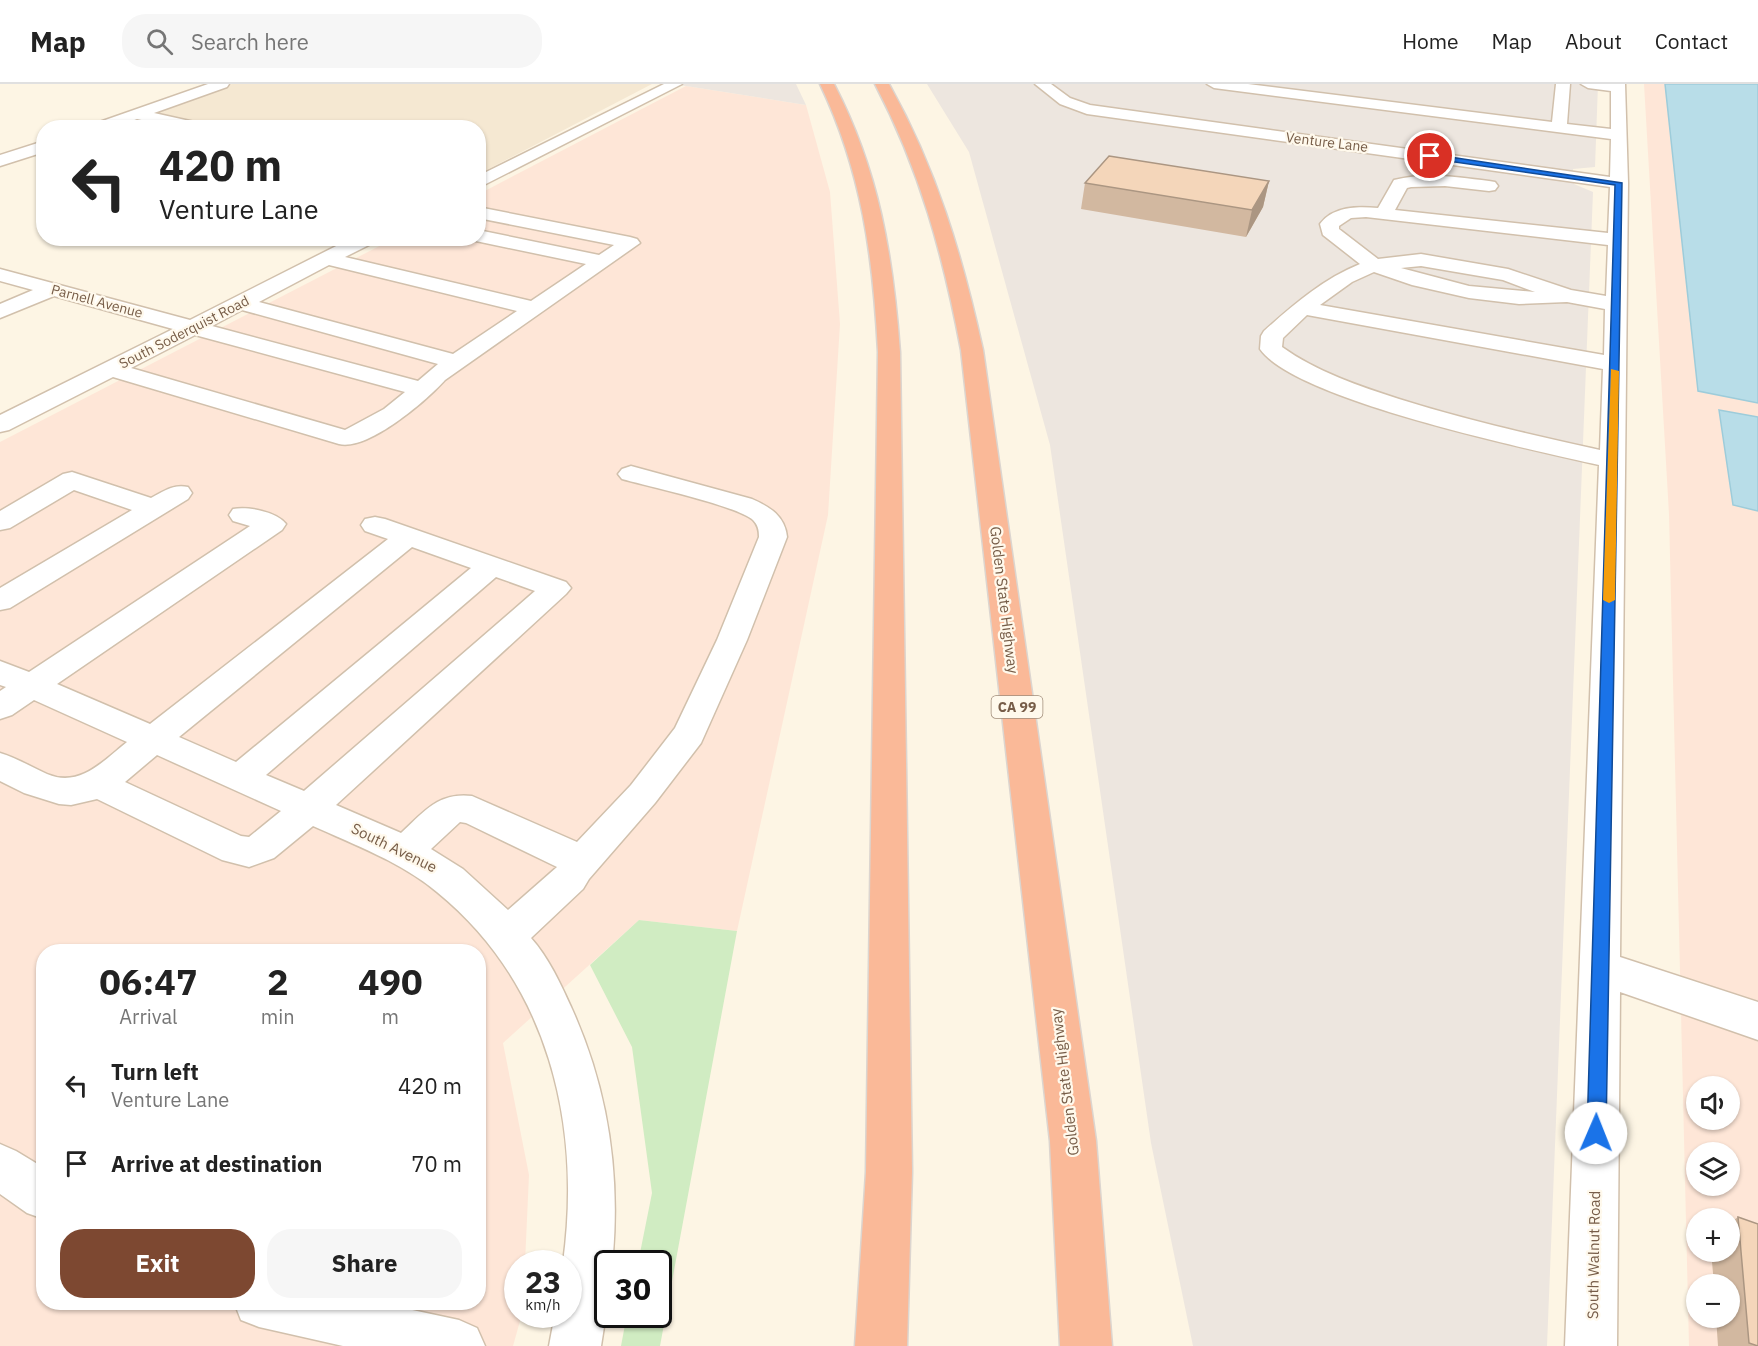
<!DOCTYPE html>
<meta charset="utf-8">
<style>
body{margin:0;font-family:"IBM Plex Sans",sans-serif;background:#f6f6f6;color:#222;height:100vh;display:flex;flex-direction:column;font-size:22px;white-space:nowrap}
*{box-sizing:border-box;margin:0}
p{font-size:20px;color:#767676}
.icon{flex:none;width:33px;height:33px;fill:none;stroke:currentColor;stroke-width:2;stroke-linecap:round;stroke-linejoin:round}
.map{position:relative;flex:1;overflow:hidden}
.side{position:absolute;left:36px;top:860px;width:450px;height:366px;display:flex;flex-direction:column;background:#fff;border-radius:24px;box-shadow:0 2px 4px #0004}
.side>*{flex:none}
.top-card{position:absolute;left:36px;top:36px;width:450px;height:126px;border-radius:24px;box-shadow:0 2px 4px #0004;background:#fff;color:#222;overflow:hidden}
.fabs{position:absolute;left:1686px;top:992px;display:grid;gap:12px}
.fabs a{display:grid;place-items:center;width:54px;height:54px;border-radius:50%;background:#fff;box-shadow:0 2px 4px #0004;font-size:30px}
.speed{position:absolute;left:504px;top:1166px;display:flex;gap:12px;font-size:30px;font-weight:700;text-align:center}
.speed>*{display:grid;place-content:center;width:78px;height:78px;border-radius:50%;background:#fff;box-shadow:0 2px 4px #0004;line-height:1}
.speed small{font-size:15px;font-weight:400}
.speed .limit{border:3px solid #111;border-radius:9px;background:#fff;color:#111}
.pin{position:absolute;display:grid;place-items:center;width:51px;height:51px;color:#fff;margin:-26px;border:3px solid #fff;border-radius:50%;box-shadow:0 2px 6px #0007}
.me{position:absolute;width:66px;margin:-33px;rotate:1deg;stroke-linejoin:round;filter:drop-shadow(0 0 4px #0008)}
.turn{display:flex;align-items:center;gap:21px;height:126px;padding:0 24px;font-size:27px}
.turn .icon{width:78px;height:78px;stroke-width:2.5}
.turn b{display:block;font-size:42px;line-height:51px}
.eta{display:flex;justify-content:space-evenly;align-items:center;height:102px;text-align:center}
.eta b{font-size:36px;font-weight:800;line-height:42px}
.primary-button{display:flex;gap:12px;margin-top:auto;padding:12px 24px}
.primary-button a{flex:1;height:69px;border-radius:24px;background:#7d4831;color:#fff;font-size:24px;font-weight:800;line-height:69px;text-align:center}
.primary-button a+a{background:#f6f6f6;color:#222}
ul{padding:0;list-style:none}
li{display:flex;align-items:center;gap:18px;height:78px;padding:0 24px}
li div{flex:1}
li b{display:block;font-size:22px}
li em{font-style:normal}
header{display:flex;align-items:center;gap:36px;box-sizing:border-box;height:84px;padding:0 30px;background:#fff;border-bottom:2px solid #e0e0e0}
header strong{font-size:28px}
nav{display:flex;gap:33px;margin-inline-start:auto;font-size:21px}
.search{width:420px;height:54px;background:#f6f6f6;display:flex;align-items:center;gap:15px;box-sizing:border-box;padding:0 21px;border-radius:24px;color:#767676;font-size:22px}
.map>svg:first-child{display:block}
.residential{fill:#f5e8d2}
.commercial{fill:#fee6d7;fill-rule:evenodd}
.industrial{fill:#ede6df}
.green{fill:#d0ecc2}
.water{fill:#b8dde8;stroke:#9dccda;stroke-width:1.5}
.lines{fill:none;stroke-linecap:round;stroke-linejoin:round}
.minor-casing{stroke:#d1c0ac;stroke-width:3}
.highway-casing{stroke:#dcd5cf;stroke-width:3}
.minor{fill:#fff;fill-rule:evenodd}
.highway{fill:#fab998;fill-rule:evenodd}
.wall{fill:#d2b8a0}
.shaded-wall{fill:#ab9682}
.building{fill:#f4d6ba;stroke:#ab9682;stroke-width:1.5}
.route{fill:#1a73e8;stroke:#114b97;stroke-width:1.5}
.slow{fill:#f59e0b}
.labels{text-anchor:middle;stroke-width:4.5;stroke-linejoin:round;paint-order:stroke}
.far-street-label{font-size:14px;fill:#775d48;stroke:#fff9ec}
.shield{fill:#fff9ec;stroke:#a08c79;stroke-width:1.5}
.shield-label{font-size:14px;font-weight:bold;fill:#775d48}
.street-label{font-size:15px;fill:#775d48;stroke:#fff9ec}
</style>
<header>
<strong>Map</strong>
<div class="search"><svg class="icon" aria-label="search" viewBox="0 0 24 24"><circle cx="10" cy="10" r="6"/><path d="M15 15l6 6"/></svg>Search here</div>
<nav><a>Home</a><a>Map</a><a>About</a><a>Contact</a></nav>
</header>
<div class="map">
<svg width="1758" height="1262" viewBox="0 0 1758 1262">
<rect width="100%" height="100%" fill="#fdf5e4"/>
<!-- residential -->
<path class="residential" d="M232,0H652L479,90L478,44H224L155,30L157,27Z"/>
<!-- commercial -->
<path class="commercial" d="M1644,0H1758V1262H1689L1669,430ZM1696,1002H1730V1035H1696ZM1696,1068H1730V1101H1696ZM1696,1134H1730V1167H1696ZM1696,1200H1730V1233H1696Z
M686,2L806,21L830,108L840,240L828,431L737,847L639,836L503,959L529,1091L525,1179H518V1230H522L513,1262H0V358L393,155L478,154L479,110ZM44,867H478V1218H44Z"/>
<!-- industrial -->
<path class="industrial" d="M670,0H796L806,21L686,2Z
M927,0H1598L1595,83L1573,85L1574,100L1593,108L1547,1262H1193L1151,1059L1050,361L969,68Z"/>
<!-- green -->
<path class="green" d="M639,836L737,847L660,1262H621L627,1230H658V1179H638L652,1109L632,963L590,881Z"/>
<!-- water -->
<path class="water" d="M1665,0H1758V319L1698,307Z
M1719,326L1758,333V427L1733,421Z"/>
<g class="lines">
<!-- minor casing -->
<g class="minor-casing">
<path id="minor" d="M208,0H229L227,3L154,29L208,41L209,44H178L137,35L113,44H90L91,41Z
M664,0H682L478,104V92Z
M1035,0H1051L1070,14L1090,21L1610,93L1611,55L1214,4L1207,0H1248L1552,38L1556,0H1570L1567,40L1611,45V7L1588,4L1581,0H1625L1628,99L1620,873L1758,918V956L1620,908L1617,1262H1565L1599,381C1533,366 1295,316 1260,265L1261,252L1264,247C1293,221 1323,195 1360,180L1323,151L1320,140C1333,122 1358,122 1378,124L1394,96C1426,88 1456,93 1489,97L1495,98L1498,102L1495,106L1489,107L1445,102L1411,103L1407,104L1395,126L1608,149L1610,103L1087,30L1060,20ZM1366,133L1608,161L1606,212L1571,206L1508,185L1421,170L1378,175L1339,145V142L1351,134ZM1421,182L1503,196L1535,208L1469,202L1401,184ZM1374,188L1412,201L1469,214L1519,220L1567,218L1605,225L1604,271L1320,221L1352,198ZM1307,231L1603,285L1600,366C1533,351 1465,336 1399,315C1359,302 1317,288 1282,263L1283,254Z
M44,57V68L0,82V71Z
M478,123L630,153L637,155L640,159L445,296C426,317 368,367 339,360L113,293L9,346L0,348V331L173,245L54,212L0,234V220L33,206L0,197V185L190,236L352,154H377L375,158L345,173L531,217L586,180L471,156L470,154H478V146L599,171L614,161L478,134ZM329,181L517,227L453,270L259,218ZM242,226L438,280L418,297L212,242ZM195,251L405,308L384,325L345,346L131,284Z
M631,382L752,415C770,423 785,432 787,453L747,556L701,659L655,719L589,795L583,805L531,854C549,874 561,901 572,925C607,1003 620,1084 613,1170L612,1179H608V1217L601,1262H549L555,1230H568V1179H563C582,1041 549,899 437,808C401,778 355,761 313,742L274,774L249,783L222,776L97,715L71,721L59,720L24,709L0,697V669C17,674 31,683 47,690C80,704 103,677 127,658L34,616L12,631L0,635V607L6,603L0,601V577L29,588L250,442L233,437L229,431L233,425C248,422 277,428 286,440L282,446L57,600L150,640L388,455L365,447L361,441L365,435L375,433L385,435L566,498L571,504L566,510L336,721L401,749C424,728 438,708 472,712L577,758L631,701L675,644L717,556L759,453C759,446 758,441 753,436C738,422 647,402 622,395L618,390L622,385ZM412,463L471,484L236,678L179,653ZM496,493L535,507L304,707L266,691ZM157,671L281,727L249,753L241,752L125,698ZM460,738L466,739L557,783L508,826L463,785L431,765Z
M72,388L151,414C164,407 173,400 188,403L192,409L188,415L10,524L0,526V504L132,426L74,406L10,444L0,446V427L63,390Z
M0,1060L16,1067L44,1084V1135L27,1129L0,1110Z
M234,1218H375L459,1236L477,1244L485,1262H343L259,1243L241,1236Z"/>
</g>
<!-- highway casing -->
<g class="highway-casing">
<path id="highway" d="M820,0H834C879,87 893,171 900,268L912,1088L907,1262H855L866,1088L878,268C873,172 862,88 820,0Z
M875,0H889C937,86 962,171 983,266L1096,1057L1112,1262H1060L1050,1057L961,266C943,171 920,86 875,0Z"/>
</g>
<!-- minor -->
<use href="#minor" class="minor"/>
<!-- highway -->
<use href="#highway" class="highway"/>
</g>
<!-- wall -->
<path class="wall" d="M1269,97L1263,123L1246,153L1081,125L1085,99Z
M1738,1133L1758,1262H1718L1716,1233H1730V1200H1714L1711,1167H1730V1139Z"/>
<!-- shaded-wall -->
<path class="shaded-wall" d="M1269,97L1263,123L1246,153L1252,126Z"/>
<!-- building -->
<path class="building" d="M1109,72L1269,97L1252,126L1085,99Z
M1738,1133L1758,1140V1262L1749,1259Z"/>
<!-- route -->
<path class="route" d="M1430,70L1622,99L1606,1049L1603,1056L1596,1058L1590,1056L1587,1049L1615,101L1427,74Z"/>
<!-- slow -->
<path class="slow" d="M1611,285L1619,287L1615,516L1609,519L1603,516Z"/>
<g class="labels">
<!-- far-street labels -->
<g class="far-street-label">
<text transform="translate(1327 58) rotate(7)" y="5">Venture Lane</text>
<text transform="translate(97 217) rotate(15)" y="5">Parnell Avenue</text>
<text transform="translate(184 248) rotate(-27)" y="5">South Soderquist Road</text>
</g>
<!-- shield labels -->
<rect class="shield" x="991.5" y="612" width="51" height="22" rx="4.5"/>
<g class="shield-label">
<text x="1017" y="628">CA 99</text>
</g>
<!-- street labels -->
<g class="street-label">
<text transform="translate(1004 516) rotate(83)" y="5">Golden State Highway</text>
<text transform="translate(394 764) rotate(26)" y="5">South Avenue</text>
<text transform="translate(1065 998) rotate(-97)" y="5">Golden State Highway</text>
<text transform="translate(1594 1171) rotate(-89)" y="5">South Walnut Road</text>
</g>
</g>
</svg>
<div class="fabs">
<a><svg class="icon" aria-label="sound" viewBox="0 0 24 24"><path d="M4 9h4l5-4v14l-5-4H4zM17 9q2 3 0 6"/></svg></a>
<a><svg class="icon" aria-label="layers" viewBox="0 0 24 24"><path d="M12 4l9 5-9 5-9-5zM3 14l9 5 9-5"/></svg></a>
<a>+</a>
<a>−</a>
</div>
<div class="speed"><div>23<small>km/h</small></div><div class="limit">30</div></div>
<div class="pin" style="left:1430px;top:72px;background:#d93025"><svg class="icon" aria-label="arrive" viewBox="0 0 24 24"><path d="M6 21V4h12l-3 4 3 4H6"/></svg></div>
<svg class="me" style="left:1596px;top:1049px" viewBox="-20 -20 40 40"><circle r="19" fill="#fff"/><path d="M0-13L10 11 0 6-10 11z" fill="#1a73e8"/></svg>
<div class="top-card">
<div class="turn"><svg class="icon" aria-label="left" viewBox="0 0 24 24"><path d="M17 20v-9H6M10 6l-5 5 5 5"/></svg><div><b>420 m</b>Venture Lane</div></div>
</div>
<section class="side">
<div class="eta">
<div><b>06:47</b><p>Arrival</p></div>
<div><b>2</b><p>min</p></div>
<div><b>490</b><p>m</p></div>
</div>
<ul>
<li><svg class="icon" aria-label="left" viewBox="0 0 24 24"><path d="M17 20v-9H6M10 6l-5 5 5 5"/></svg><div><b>Turn left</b><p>Venture Lane</p></div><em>420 m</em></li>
<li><svg class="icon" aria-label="arrive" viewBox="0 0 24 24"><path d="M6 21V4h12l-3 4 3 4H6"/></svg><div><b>Arrive at destination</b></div><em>70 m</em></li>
</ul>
<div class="primary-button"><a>Exit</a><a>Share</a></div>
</section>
</div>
